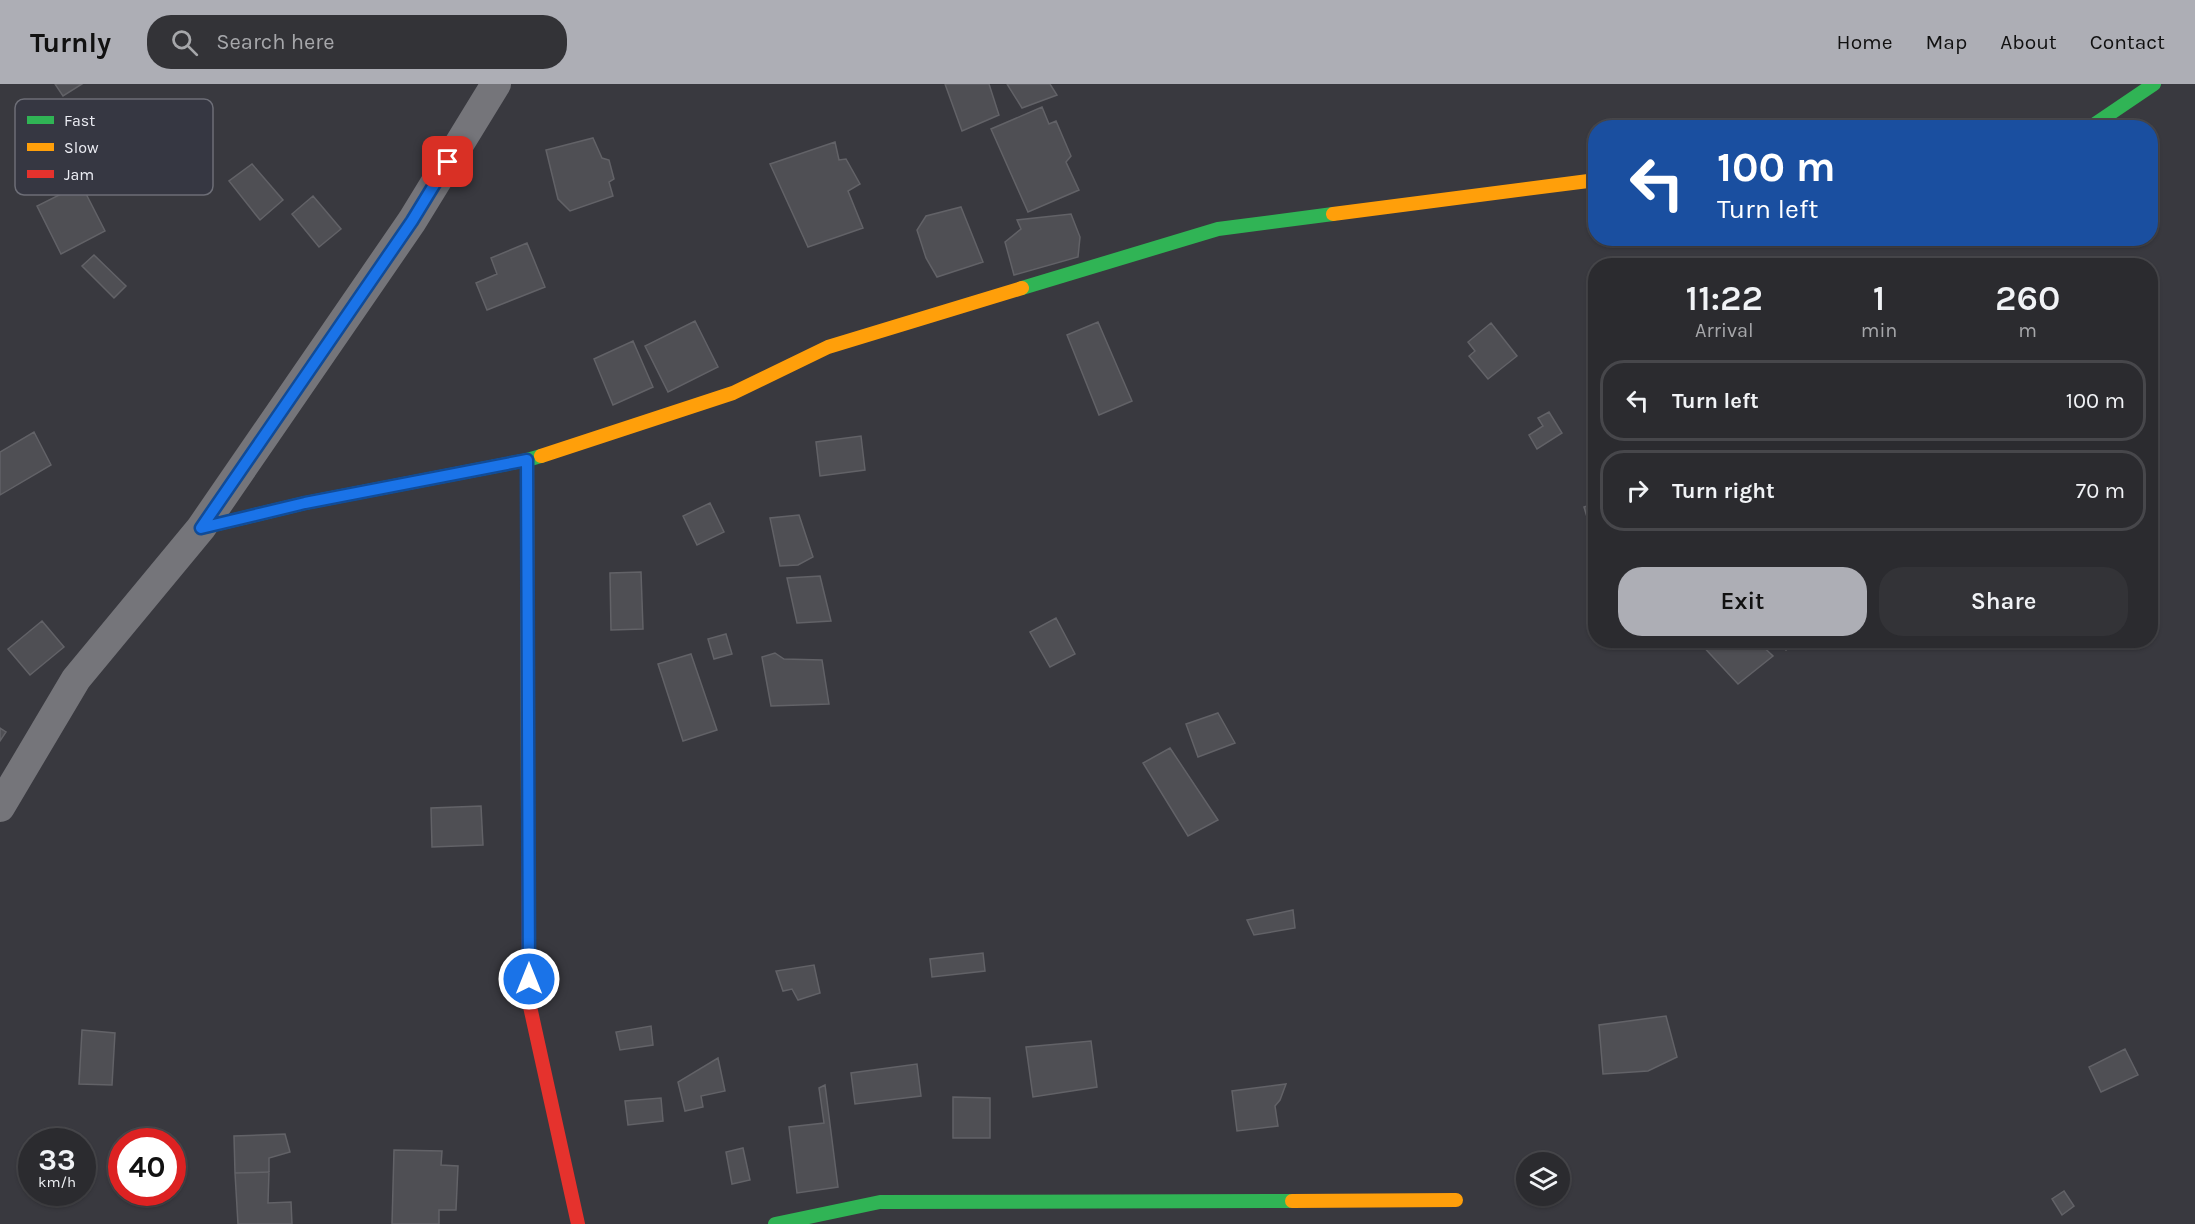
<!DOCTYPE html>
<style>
body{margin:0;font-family:Karla,sans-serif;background:#333337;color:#f1f3f6;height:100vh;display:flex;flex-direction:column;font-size:22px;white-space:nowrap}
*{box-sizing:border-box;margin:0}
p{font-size:20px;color:#a6a7aa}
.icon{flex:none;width:33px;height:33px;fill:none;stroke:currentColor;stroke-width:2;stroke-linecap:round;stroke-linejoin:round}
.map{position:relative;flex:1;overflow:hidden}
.sheet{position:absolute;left:1588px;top:174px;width:570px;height:390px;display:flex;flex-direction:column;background:#2b2b2f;border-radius:24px;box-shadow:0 2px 4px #0004,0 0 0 2px #47474b}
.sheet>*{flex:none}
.banner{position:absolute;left:1588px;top:36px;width:570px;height:126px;border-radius:24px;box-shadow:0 2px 4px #0004,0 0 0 2px #47474b;background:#1a4fa0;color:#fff;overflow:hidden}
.buttons{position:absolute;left:1516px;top:1068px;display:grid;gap:12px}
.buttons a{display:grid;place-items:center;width:54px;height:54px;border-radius:50%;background:#2b2b2f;box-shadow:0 2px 4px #0004,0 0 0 2px #47474b;font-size:30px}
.speed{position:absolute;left:18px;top:1044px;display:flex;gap:12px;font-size:30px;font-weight:700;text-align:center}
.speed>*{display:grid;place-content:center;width:78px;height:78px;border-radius:50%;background:#2b2b2f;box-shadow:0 2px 4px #0004,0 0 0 2px #47474b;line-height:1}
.speed small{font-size:15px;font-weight:400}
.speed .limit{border:9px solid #d22;background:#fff;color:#111}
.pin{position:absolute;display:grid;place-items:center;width:51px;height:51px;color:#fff;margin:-26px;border-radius:12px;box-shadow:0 3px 9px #0006}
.me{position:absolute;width:66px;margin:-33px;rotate:0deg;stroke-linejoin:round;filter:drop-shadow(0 0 4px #0008)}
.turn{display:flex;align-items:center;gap:21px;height:126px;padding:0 30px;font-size:27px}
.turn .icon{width:78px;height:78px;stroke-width:2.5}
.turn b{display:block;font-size:42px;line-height:51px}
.eta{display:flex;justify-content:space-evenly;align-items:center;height:102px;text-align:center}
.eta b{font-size:36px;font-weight:600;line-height:42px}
.action{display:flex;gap:12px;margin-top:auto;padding:12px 30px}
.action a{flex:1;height:69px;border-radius:24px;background:#adaeb5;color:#111;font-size:24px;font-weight:600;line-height:69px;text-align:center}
.action a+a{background:#333337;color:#f1f3f6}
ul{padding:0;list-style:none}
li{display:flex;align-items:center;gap:18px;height:81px;margin:0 12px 9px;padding:0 18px;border:3px solid #47474b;border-radius:24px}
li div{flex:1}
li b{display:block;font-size:22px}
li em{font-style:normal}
header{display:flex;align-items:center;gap:36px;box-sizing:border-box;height:84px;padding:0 30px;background:#adaeb5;color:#111}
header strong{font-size:28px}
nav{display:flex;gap:33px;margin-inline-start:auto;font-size:21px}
.search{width:420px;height:54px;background:#333337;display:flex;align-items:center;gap:15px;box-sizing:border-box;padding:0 21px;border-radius:24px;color:#a6a7aa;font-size:22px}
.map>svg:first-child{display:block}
.building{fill:#4f4f54;stroke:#626267;stroke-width:1.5}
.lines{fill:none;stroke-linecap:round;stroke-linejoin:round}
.street{stroke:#75757a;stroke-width:30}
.fast{stroke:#30b455;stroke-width:14}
.slow{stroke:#ff9f0a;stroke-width:14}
.jam{stroke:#e5322d;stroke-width:14}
.route-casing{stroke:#114b97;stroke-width:15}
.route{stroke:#1a73e8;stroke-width:10}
.key{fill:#363742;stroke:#6d6e77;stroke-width:1.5}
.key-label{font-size:16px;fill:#ecedf4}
</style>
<header>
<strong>Turnly</strong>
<div class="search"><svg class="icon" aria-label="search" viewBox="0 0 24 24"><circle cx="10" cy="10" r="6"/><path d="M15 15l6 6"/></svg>Search here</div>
<nav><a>Home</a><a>Map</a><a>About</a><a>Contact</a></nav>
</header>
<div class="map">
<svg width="2195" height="1140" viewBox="0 0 2195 1140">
<rect width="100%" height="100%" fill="#39393f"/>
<!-- building -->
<path class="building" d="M55,0H82L63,12Z
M945,0H989L999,31L962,47Z
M1007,0H1050L1057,11L1022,24Z
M1042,23L1049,40L1056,37L1071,72L1066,78L1079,106L1028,128L991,45Z
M593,54L602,74L609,76L614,95L609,98L613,112L570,127L558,115L546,66Z
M835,58L839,76L846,75L860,100L848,107L863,144L808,163L770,80Z
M252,80L283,116L260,136L229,97Z
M81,100L105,147L61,170L37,122Z
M313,112L341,145L319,163L292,130Z
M961,123L983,178L937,193L926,174L917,146L926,132Z
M1071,130L1080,153L1078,173L1014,191L1005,158L1021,145L1017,136Z
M527,159L545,203L487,226L476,199L497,190L491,174Z
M94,171L126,202L114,214L82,182Z
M695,237L718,283L668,308L645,262Z
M1098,238L1132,317L1099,331L1067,251Z
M1491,239L1517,272L1488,295L1469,272L1475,267L1468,258Z
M633,257L653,303L613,321L594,275Z
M1549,328L1562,349L1537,365L1529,351L1543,342L1538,334Z
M34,348L51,381L0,411V368Z
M861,352L865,386L820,392L816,358Z
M710,419L724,448L697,461L683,432Z
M1596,419V441L1590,443L1584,423Z
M799,431L813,473L798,481L780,482L770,434Z
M641,488L643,545L611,546L610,489Z
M820,492L831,537L797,539L787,494Z
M1056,534L1075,570L1050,583L1030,548Z
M42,537L64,563L30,591L8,565Z
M726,550L732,570L714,575L708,555Z
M1756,556L1773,572L1738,600L1698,557Z
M1777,556H1801L1786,566Z
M775,569L784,575L822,576L829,620L771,622L762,573Z
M691,570L717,646L683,657L658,580Z
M1218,629L1235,659L1198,673L1186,640Z
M0,644L6,648L0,657Z
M1170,664L1218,736L1188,752L1143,679Z
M481,722L483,761L432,763L431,724Z
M1293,826L1295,844L1254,851L1247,836Z
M983,869L985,887L932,893L930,875Z
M814,881L820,909L798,916L792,905L783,907L776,887Z
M1666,932L1677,973L1648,987L1603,990L1599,941Z
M651,942L653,961L620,966L616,948Z
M82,946L115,949L112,1001L79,1000Z
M1091,957L1097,1003L1033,1013L1026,963Z
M2125,965L2138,991L2101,1008L2089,983Z
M718,974L725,1007L701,1012L703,1023L685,1027L678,998Z
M917,980L921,1012L855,1020L851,989Z
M1286,1000L1280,1016L1275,1022L1278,1042L1237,1047L1232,1007Z
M825,1001L838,1103L797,1109L789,1043L824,1039L819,1004Z
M953,1013L990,1014V1054H953Z
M661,1014L663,1037L628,1041L625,1017Z
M285,1050L290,1068L269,1074V1088L235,1089L234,1052Z
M743,1064L750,1096L732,1100L726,1068Z
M394,1066L442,1067L441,1081L458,1082L456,1126H439V1140H392Z
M269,1088L268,1119L291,1118L292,1140H238L235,1089Z
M2064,1107L2074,1122L2062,1131L2052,1115Z"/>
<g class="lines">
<!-- street -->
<path class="street" d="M0,723L76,595L201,444L412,137L496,0"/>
<!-- fast -->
<path class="fast" d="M2089,44L2154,0
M1022,204L1218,145L1333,130
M201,444L305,419L527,376L541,372
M775,1140L880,1118L1292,1117"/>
<!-- slow -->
<path class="slow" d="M1333,130L1596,96
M541,372L733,309L828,263L1022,204
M527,376L528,739
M1292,1117L1456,1116"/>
<!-- jam -->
<path class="jam" d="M528,739L529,918L578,1140"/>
</g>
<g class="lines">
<!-- route casing -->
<g class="route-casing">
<path id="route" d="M448,78L412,137L201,444L305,419L527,376L529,895"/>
</g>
<!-- route -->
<use href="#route" class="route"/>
</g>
<!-- legend -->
<rect x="15" y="15" width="198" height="96" rx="9" class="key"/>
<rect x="27" y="32" width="27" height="8" fill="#30b455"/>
<rect x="27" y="59" width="27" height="8" fill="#ff9f0a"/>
<rect x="27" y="86" width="27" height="8" fill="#e5322d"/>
<g class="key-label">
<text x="64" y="42">Fast</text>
<text x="64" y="69">Slow</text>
<text x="64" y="96">Jam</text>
</g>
</svg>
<div class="buttons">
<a><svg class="icon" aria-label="layers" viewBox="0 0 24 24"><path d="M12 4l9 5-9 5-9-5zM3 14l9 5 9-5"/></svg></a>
</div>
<div class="speed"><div>33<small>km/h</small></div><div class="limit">40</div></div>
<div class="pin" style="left:448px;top:78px;background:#d93025"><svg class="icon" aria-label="arrive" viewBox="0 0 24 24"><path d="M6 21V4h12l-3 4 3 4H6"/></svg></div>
<svg class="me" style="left:529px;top:895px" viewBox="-20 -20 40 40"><circle r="17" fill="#1a73e8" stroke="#fff" stroke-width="3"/><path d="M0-11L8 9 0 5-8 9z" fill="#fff"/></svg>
<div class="banner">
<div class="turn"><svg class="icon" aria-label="left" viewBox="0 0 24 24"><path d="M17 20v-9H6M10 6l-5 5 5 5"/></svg><div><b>100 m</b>Turn left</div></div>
</div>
<section class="sheet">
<div class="eta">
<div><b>11:22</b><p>Arrival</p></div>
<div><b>1</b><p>min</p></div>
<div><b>260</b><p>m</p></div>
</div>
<ul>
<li><svg class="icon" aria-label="left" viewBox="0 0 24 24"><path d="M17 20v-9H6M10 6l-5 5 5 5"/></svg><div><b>Turn left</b></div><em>100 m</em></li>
<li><svg class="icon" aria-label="right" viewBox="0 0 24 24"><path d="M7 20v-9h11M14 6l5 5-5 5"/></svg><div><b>Turn right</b></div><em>70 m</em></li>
</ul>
<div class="action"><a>Exit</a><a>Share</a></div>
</section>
</div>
